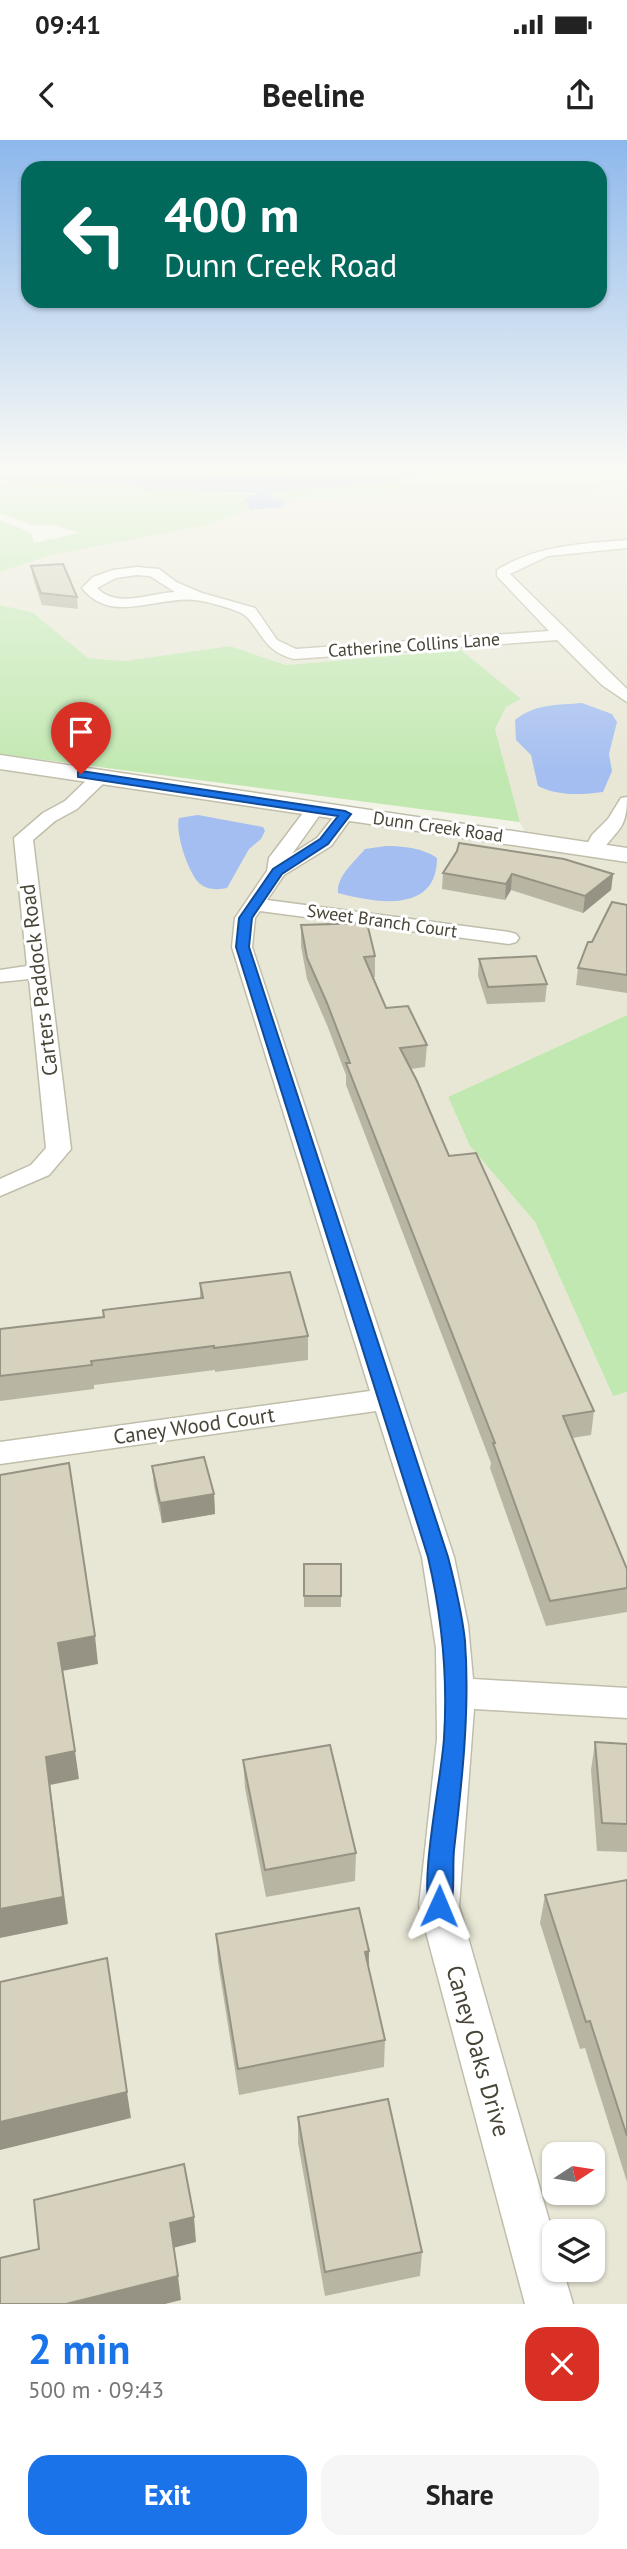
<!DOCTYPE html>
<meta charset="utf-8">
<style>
body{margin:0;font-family:"PT Sans",sans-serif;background:#f6f6f6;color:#222;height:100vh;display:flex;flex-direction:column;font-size:26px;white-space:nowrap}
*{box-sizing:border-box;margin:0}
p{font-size:23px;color:#767676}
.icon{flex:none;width:38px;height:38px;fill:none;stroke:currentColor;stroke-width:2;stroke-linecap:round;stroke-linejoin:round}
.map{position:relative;height:2164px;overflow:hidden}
.side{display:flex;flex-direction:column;background:#fff;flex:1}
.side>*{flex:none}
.banner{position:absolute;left:21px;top:21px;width:586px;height:147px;border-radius:21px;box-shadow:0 2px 5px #0004;background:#00695c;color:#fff;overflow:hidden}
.needle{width:46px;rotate:78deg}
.buttons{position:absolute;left:542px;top:2002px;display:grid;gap:14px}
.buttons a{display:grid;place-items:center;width:63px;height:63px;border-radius:14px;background:#fff;box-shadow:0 2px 5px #0004;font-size:35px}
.pin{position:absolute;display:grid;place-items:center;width:60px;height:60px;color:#fff;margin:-72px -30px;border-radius:50% 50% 50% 0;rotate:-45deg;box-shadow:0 0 7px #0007}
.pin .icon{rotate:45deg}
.me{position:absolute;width:77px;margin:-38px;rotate:1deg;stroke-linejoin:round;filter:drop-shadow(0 0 5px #0008)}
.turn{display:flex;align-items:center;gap:24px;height:147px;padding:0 28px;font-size:32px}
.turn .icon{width:91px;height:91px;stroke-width:2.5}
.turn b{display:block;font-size:49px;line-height:60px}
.round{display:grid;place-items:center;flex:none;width:74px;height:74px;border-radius:21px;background:#f6f6f6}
.headline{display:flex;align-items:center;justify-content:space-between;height:119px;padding:0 28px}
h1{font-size:42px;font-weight:800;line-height:52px;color:#1a73e8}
.cta{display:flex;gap:14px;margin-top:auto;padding:14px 28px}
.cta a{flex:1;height:80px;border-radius:21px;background:#1a73e8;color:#fff;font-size:28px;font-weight:800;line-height:80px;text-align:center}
.cta a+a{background:#f6f6f6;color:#222}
.status{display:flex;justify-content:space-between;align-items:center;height:49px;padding:0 35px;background:#fff;direction:ltr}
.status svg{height:19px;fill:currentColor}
header{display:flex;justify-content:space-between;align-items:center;height:91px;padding:0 28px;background:#fff;font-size:32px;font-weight:800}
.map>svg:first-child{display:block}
.residential{fill:#e8e7d6;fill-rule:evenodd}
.green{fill:#c1e8b1}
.water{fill:#a4bef1}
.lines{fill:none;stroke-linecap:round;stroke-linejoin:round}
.minor-casing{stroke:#c0beaa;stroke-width:3}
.tertiary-casing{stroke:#c0beaa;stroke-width:3}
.minor{fill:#fff;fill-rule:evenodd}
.tertiary{fill:#fff;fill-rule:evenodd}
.wall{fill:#b8b5a3}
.shaded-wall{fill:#969384}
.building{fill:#d6d2bd;stroke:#969384;stroke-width:2}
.route{fill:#1a73e8;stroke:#114b97;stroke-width:2}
.labels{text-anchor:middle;stroke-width:6;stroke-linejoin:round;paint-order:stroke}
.far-street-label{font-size:18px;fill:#484537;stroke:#fff}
.street-label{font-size:21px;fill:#484537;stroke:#fff}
.near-street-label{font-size:24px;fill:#484537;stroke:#fff}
</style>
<div class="status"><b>09:41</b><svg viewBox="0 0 49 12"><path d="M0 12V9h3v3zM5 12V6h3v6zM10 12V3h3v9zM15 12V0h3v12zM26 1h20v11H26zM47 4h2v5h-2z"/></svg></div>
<header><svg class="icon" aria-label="back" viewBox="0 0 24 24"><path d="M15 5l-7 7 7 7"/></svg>Beeline<svg class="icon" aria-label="share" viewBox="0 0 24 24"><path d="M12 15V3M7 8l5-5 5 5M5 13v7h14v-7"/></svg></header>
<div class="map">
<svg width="627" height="2164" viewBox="0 0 627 2164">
<rect width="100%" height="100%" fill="#f4f3e8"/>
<!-- residential -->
<path class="residential" d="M627,340V711L527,696L520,682L495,589L506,567L520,560L461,510L286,525L230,506L125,521L88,518L32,472L0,465V432L52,415L207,385L249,370L284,367L287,362L426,350L577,353Z
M0,625L627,720V875L448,957L470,1006L535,1082L613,1256L627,1252V2164H0ZM555,2014H593V2053H555ZM555,2091H593V2130H555Z"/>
<!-- green -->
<path class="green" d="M160,329H335C276,339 218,338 160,329Z
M447,329H627V340L578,353L426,350L287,362L271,356L269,352L384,343Z
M0,340H57L260,355L249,370L207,385L52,415L0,432V380L31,393L34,403L80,393L53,385H32L0,373Z
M0,465L32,472L88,518L125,521L230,506L286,525L461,510L521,559L506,567L495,589L520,682L0,614Z
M627,875V1252L613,1256L535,1082L470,1006L448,957Z"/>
<!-- water -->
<path class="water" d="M0,329H161L234,337L268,336L335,329H447L384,343L270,352L271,356L287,362L284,364L285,367L249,370L250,366L244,360L259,353L158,349L147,351L134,345L0,340Z
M582,563L612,574L617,582L609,614L612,631L603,652C582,655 557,656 538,646L531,615L516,600L515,580C534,564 558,565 582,563Z
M198,675L263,687L265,691L261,699L249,709L227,748C217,750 207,750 199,743C188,732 175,693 179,678Z
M386,706C403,706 423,708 437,718C437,774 376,763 338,753C336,737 355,721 365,709Z"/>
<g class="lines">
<!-- minor casing -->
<g class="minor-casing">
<path id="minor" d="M627,400V408L548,416L510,434L627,549V562L602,545L557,500L294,519C265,511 264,496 247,477C241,470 205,461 195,460C157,456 111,485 82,448L93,437L113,430L137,427L159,429L176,442L202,453L255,468L277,500L296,509L549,491L497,436V430C537,405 581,404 627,400ZM137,435L150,436L175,452C150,453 117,469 97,448L116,438Z
M100,632L106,633L109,637L106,641L77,669L55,681L33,700L71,1009L49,1035L0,1056V1039L31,1025L46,1008L29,839L0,842V830L27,826L14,698L43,673L65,661L94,633Z
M627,657C627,691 617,688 600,714H586L584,710L592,695L608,679L621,658Z
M315,664L324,669L292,714L317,698L339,670L345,669L354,674L331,706L284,735L267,760L509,792L516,794L519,798L516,802L509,804L260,771L255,778L252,807L454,1417L468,1485L473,1539L627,1548V1578L474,1569L459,1766L555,2101V2130H563L573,2164H525L419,1766L437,1599L436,1508L422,1417L376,1271L0,1324V1302L370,1251L232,807L235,778L267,731L269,718L309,665Z"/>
</g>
<!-- tertiary casing -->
<g class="tertiary-casing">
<path id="tertiary" d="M0,615L627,708V722L0,629Z"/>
</g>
<!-- minor -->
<use href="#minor" class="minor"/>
<!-- tertiary -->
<use href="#tertiary" class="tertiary"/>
</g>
<!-- wall -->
<path class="wall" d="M31,426L77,457L78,469L42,465L33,438Z
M443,733L613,734L611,750L583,773L511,750L505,760L442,749Z
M627,765V853L576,845L578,828L592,802Z
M301,785L375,816V837H373L386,868L427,905L425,927L411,929L449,1016L594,1271L591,1295L572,1298L627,1429V1472L546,1486L490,1328L491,1323L346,945V935L327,885L307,839L301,806Z
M479,819L547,844L545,862L487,864L478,836Z
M200,1143L308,1196V1220L215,1232V1230L94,1245V1249L0,1261V1189L104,1177L200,1158Z
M152,1326L214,1354L215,1374L162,1383L154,1346Z
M304,1424H341V1467H304Z
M595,1602L627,1604V1712L597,1711L591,1630Z
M243,1620L356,1713L355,1741L266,1757L245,1648Z
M627,1740V2042L585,1908L580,1909L540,1783L545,1755Z
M216,1794L369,1811V1829L385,1900L384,1927L239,1955L218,1822Z
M298,1977L422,2112L420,2136L325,2156L298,2003Z"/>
<!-- shaded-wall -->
<path class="shaded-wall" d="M512,734L511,750L505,760L506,744Z
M613,734L611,750L583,773L585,756Z
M214,1354L215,1374L162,1383L160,1363Z
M95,1496L98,1524L62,1531L58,1503Z
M75,1611L79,1639L50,1645L68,1784L0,1798V1769L46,1617Z
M369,1811L368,1838L365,1812Z
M127,1952L131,1978L0,2010V1982Z
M194,2077L196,2102L173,2108L170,2083Z
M178,2136L181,2160L165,2164H66Z"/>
<!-- building -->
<path class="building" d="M63,424L77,457L41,453L31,426Z
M459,703L564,719L613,734L585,756L512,734L506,744L443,733L457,711Z
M612,762L627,765V835L578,828L588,802H592Z
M367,783L375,816L364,817L386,868L408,866L427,905L400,908L417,941L449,1016L476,1013L594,1271L563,1276L627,1429V1448L550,1461L493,1303H495L346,923H350L327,863L307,818L301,785Z
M536,816L547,844L488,847L479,819Z
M290,1132L308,1196L214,1208V1206L91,1221L92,1225L0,1236V1189L104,1177L103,1170L203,1158L200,1143Z
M204,1317L214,1354L160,1363L152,1326Z
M69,1323L95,1496L58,1503L75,1611L46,1617L63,1757L0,1769V1335Z
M304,1424H341V1456H304Z
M595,1602L627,1604V1684L602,1683Z
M330,1605L356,1713L265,1730L243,1620Z
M627,1740V1996L590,1881L586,1882L545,1755Z
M359,1768L369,1811L365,1812L385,1900L238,1929L216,1794Z
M107,1818L127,1952L0,1982V1842Z
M388,1959L422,2112L325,2132L298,1977Z
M184,2024L194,2077L170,2083L178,2136L66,2164H0V2118L39,2109L34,2060Z"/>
<!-- sky -->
<linearGradient id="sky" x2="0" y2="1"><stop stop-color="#8db8ec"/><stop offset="0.52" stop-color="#fafaf5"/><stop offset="1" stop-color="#fafaf5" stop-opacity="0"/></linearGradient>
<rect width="627" height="632" fill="url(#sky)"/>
<!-- route -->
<path class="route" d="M81,631L345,671L351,674L328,704L282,734L252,778L249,807L448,1417C455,1444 462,1473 465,1501C470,1571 462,1641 454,1710C452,1730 456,1756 448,1774L439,1777L431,1774C418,1745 442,1636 444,1598C448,1537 442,1477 428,1417L236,807L239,778L273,729L320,699L338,676L78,637V632Z"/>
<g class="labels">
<!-- far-street labels -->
<g class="far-street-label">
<text transform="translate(414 505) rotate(-4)" y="6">Catherine Collins Lane</text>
<text transform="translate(438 687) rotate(8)" y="6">Dunn Creek Road</text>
<text transform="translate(382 781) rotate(8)" y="6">Sweet Branch Court</text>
</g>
<!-- street labels -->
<g class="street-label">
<text transform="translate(39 840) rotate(-97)" y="7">Carters Paddock Road</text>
<text transform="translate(194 1286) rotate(-8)" y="7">Caney Wood Court</text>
</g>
<!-- near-street labels -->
<g class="near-street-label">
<text transform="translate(478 1911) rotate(74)" y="8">Caney Oaks Drive</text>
</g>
</g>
</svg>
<div class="buttons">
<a><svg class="needle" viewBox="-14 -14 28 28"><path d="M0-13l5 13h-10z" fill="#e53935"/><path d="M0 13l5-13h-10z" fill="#767676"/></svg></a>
<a><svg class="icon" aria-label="layers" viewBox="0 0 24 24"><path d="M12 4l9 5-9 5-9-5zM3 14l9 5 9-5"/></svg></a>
</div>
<div class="pin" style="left:81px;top:634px;background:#d93025"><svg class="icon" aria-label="arrive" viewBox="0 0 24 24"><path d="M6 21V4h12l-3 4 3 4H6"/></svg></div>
<svg class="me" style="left:439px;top:1766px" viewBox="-20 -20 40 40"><path d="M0-17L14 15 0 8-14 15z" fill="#1a73e8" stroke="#fff" stroke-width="4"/></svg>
<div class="banner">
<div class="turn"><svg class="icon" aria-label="left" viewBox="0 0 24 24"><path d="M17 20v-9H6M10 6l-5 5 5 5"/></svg><div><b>400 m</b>Dunn Creek Road</div></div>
</div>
</div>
<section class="side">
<div class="headline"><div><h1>2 min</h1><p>500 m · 09:43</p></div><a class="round" style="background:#d93025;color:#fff"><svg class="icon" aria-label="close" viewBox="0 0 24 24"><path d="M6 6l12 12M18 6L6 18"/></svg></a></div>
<div class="cta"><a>Exit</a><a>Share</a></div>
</section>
